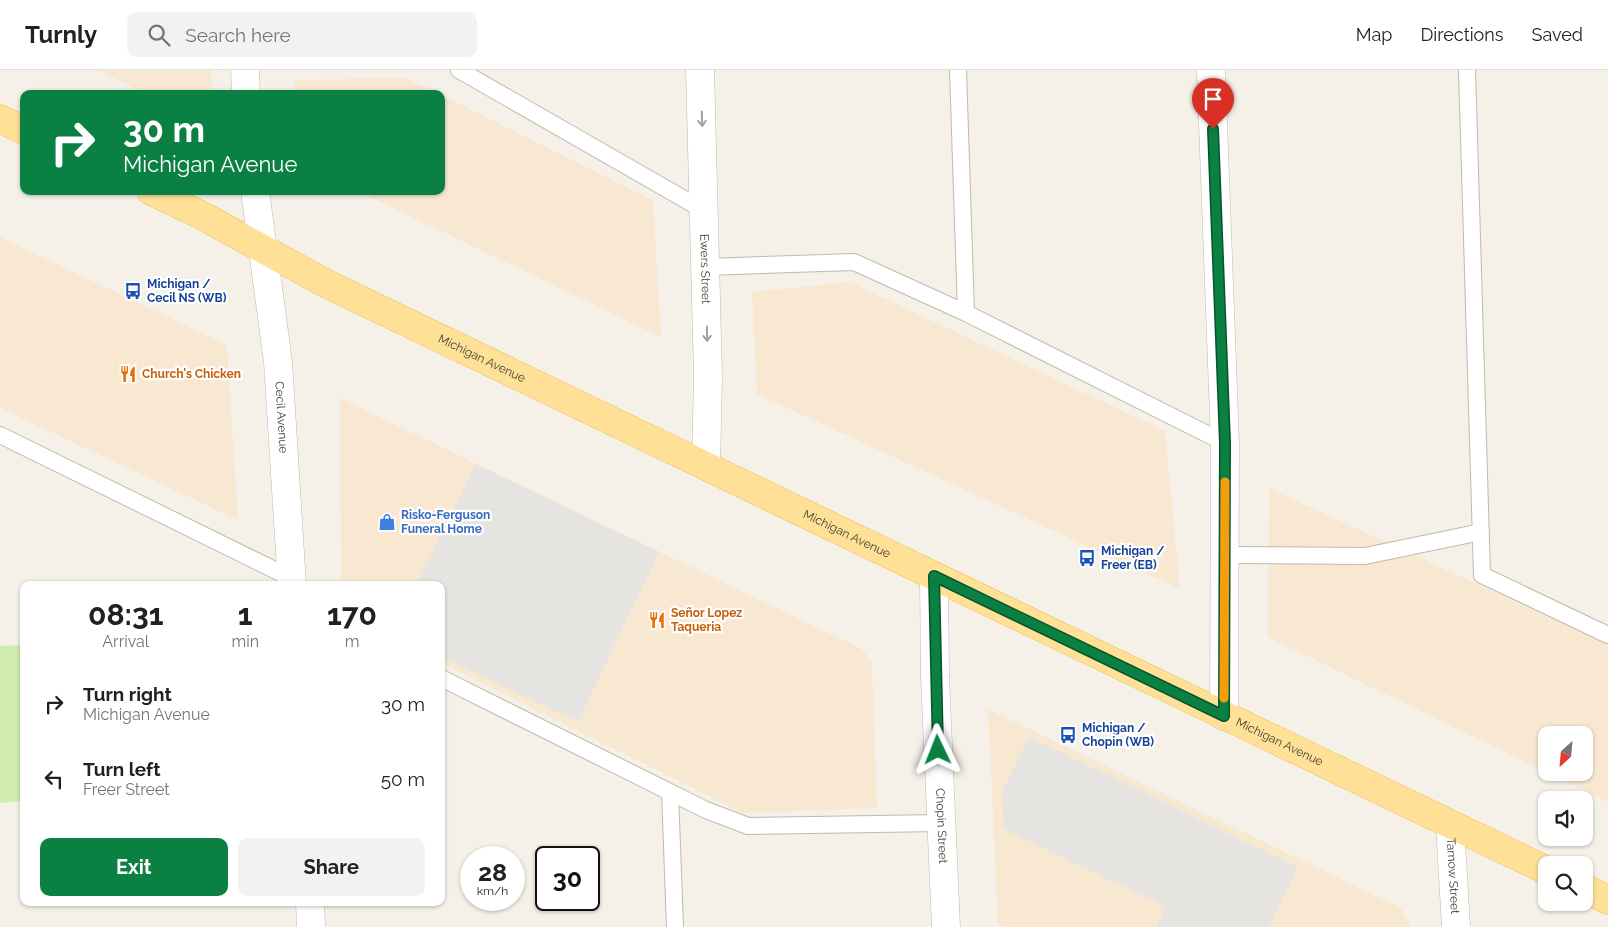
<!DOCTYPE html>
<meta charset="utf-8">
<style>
body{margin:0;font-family:Raleway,sans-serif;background:#f2f2f2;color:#202124;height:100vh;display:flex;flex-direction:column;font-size:19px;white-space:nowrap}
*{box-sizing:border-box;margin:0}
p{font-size:16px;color:#757577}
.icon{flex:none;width:28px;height:28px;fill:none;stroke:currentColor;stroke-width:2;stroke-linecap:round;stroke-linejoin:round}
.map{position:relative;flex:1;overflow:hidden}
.drawer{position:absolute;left:20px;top:511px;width:425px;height:325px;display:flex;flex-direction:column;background:#fff;border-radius:10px;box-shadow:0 1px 4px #0004}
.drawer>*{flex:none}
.top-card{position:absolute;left:20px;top:20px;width:425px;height:105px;border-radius:10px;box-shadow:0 1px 4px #0004;background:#0b8043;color:#fff;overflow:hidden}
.needle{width:32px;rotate:206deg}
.fabs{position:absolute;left:1538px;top:656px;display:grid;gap:10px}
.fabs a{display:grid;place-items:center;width:55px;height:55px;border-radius:10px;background:#fff;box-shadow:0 1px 4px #0004;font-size:25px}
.speed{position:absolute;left:460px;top:776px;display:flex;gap:10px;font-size:25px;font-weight:700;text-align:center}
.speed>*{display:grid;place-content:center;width:65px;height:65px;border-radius:50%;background:#fff;box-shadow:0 1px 4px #0004;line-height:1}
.speed small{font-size:12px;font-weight:400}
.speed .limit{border:2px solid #111;border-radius:8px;background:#fff;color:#111}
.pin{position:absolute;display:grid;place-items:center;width:42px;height:42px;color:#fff;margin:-51px -21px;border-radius:50% 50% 50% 0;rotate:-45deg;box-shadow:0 0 5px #0007}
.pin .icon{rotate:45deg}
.me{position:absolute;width:55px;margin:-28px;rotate:358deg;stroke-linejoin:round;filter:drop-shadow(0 0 4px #0008)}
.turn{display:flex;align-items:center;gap:18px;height:105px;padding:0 20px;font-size:22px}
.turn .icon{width:65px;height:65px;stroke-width:2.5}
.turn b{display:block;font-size:35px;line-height:42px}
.eta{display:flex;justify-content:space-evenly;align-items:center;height:85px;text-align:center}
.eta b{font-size:30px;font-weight:700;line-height:35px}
.primary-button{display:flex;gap:10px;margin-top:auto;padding:10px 20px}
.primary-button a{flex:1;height:58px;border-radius:10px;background:#0b8043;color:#fff;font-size:20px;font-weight:700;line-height:58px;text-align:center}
.primary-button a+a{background:#f2f2f2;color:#202124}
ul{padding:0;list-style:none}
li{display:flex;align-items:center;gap:15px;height:75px;padding:0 20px}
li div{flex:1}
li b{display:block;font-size:19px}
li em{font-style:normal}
header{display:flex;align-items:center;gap:30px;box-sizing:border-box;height:70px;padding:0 25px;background:#fff;border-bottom:1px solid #e0e0e0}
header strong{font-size:24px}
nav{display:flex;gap:28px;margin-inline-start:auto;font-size:18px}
.search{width:350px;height:45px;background:#f2f2f2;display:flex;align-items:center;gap:12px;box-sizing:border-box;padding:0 18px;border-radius:10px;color:#757577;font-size:19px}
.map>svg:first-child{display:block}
.commercial{fill:#f9e8d1}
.green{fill:#d1edad}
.parking{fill:#e6e4e0}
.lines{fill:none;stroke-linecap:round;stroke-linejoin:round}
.service-casing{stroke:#c2b9a9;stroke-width:18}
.minor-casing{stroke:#c2b9a9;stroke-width:29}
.primary-casing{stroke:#efc15c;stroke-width:29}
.service{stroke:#fff;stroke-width:16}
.minor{stroke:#fff;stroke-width:28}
.primary{stroke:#ffe097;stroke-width:28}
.oneway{stroke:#a4a09a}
.route-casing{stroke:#07532c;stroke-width:12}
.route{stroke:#0b8043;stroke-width:9}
.slow{stroke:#f59e0b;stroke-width:9}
.labels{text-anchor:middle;stroke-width:4.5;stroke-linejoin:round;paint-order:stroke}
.street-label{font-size:12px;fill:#494135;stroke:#fff}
.transit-label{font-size:12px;font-weight:bold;fill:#164399;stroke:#fff;text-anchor:start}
.food-label{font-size:12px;font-weight:bold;fill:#c56008;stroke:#fff;text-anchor:start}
.shop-label{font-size:12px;font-weight:bold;fill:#366cbe;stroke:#fff;text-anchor:start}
</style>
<header>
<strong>Turnly</strong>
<div class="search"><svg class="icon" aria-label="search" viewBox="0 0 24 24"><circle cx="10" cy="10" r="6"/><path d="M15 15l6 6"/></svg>Search here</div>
<nav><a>Map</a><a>Directions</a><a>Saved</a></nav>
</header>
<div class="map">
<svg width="1608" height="857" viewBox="0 0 1608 857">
<rect width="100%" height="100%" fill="#f5f1e8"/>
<!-- commercial -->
<path class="commercial" d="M97,0H211L212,24H147Z
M406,8L438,24H295V10Z
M441,25L653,130L661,267L358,121H441Z
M0,167L227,275L238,450L0,338Z
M850,212L1165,361L1180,519L757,324L752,222Z
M340,328L862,579L872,593L877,738L743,743L441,593V515H341Z
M1269,418L1608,575V732L1546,702H1584V665H1546V702L1268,567Z
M988,639L1401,838L1411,857H1004L998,854Z"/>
<!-- green -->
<path class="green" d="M24,575V731L0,733V576Z"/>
<!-- parking -->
<path class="parking" d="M475,394L659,482L578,652L441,586V515H417Z
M1029,667L1298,797L1269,857H1156L1165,837L1004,759L1002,722Z"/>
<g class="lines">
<!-- service casing -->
<g class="service-casing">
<path id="service" d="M459,0L705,141
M958,0L966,243
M1467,0L1482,505L1608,565
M706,197L854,192L966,243L1225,373
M0,365L291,508
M1225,485L1365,486L1481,462
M441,608L706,740L748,756L941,753
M670,722L675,857"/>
</g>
<!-- minor casing -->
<g class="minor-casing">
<g id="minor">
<path d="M245,0L246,24"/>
<path id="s1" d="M700,0L708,306L706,396"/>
<path d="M1211,0L1225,373L1224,646"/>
<path id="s2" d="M255,121L278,292L292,515"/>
<path id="s3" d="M934,506L935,607L946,857"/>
<path id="s4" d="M1450,755L1456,857"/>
<path d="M310,832L311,857"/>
</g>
</g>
<!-- primary casing -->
<g class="primary-casing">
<g id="primary">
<path d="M0,49L24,60"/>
<path id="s5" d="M151,121L203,146L325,213L1546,800"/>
<path d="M1584,818L1608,830"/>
</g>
</g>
<!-- service -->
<use href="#service" class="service"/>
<!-- minor -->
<use href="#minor" class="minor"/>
<!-- primary -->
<use href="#primary" class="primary"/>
</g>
<!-- one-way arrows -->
<defs><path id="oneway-shaft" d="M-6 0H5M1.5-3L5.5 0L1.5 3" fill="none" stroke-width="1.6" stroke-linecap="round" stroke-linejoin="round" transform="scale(1.25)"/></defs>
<g class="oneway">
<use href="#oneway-shaft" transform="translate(702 49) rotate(88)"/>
<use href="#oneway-shaft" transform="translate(707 264) rotate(89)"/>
</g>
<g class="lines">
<!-- route casing -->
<g class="route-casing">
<path id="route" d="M938,680L934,506L1224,646L1225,373L1213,59"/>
</g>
<!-- route -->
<use href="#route" class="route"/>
<!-- slow -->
<path class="slow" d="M1224,628L1225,412"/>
</g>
<!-- icons -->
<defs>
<g id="bus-bare" transform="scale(1.35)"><path d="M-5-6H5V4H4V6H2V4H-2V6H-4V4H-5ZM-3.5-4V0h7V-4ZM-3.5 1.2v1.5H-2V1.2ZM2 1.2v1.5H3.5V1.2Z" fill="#1a4fb4" stroke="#fff" stroke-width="2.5" paint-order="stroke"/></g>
<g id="restaurant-bare" transform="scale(1.35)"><path d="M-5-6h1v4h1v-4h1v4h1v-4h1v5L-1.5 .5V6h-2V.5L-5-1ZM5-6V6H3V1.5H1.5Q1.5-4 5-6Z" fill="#e8710a" stroke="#fff" stroke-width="2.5" paint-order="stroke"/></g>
<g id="shop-bare" transform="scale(1.35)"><path d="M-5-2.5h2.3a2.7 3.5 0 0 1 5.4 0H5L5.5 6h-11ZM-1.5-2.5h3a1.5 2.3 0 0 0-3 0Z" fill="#3f7fe0" stroke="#fff" stroke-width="2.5" paint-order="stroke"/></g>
</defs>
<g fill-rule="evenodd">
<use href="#bus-bare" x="133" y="221"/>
<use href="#restaurant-bare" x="128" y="304"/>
<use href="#shop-bare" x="387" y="452"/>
<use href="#bus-bare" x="1087" y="488"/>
<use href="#restaurant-bare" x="657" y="550"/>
<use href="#bus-bare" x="1068" y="665"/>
</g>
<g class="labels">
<!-- street labels -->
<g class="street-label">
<text dy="4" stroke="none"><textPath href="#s1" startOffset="199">Ewers Street</textPath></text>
<text dy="4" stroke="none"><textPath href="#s5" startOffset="371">Michigan Avenue</textPath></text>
<text dy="4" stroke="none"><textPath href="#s2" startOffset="228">Cecil Avenue</textPath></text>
<text dy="4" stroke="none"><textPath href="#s5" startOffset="776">Michigan Avenue</textPath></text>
<text dy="4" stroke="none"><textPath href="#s5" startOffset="1256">Michigan Avenue</textPath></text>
<text dy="4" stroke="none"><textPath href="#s3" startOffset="250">Chopin Street</textPath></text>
<text dy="4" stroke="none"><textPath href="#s4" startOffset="51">Tarnow Street</textPath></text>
</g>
<!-- transit labels -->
<g class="transit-label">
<text x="147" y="218">Michigan /<tspan x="147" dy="14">Cecil NS (WB)</tspan></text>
<text x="1101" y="485">Michigan /<tspan x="1101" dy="14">Freer (EB)</tspan></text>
<text x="1082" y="662">Michigan /<tspan x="1082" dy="14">Chopin (WB)</tspan></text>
</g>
<!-- food labels -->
<g class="food-label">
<text x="142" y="308">Church's Chicken</text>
<text x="671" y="547">Señor Lopez<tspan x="671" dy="14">Taqueria</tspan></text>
</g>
<!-- shop labels -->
<g class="shop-label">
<text x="401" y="449">Risko-Ferguson<tspan x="401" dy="14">Funeral Home</tspan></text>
</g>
</g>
</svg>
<div class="fabs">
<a><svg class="needle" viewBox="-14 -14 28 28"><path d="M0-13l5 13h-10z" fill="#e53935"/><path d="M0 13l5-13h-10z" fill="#757577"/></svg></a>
<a><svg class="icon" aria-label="sound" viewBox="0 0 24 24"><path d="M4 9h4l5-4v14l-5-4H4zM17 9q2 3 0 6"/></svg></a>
<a><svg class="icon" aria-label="search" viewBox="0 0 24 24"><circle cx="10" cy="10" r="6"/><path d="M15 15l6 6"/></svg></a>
</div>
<div class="speed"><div>28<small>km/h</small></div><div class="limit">30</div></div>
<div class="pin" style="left:1213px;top:59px;background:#d93025"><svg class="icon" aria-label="arrive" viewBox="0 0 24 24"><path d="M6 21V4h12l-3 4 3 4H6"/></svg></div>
<svg class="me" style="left:938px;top:680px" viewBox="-20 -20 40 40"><path d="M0-17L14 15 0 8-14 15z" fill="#0b8043" stroke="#fff" stroke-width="4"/></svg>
<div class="top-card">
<div class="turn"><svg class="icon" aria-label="right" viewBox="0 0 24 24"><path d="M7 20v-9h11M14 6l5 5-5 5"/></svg><div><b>30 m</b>Michigan Avenue</div></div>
</div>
<section class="drawer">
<div class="eta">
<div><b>08:31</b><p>Arrival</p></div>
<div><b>1</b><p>min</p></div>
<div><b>170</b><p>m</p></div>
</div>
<ul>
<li><svg class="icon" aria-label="right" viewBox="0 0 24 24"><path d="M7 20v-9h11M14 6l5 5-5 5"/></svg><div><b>Turn right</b><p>Michigan Avenue</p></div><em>30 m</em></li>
<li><svg class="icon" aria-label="left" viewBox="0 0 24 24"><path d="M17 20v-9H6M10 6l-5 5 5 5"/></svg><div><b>Turn left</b><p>Freer Street</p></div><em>50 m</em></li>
</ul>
<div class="primary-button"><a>Exit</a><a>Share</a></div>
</section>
</div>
